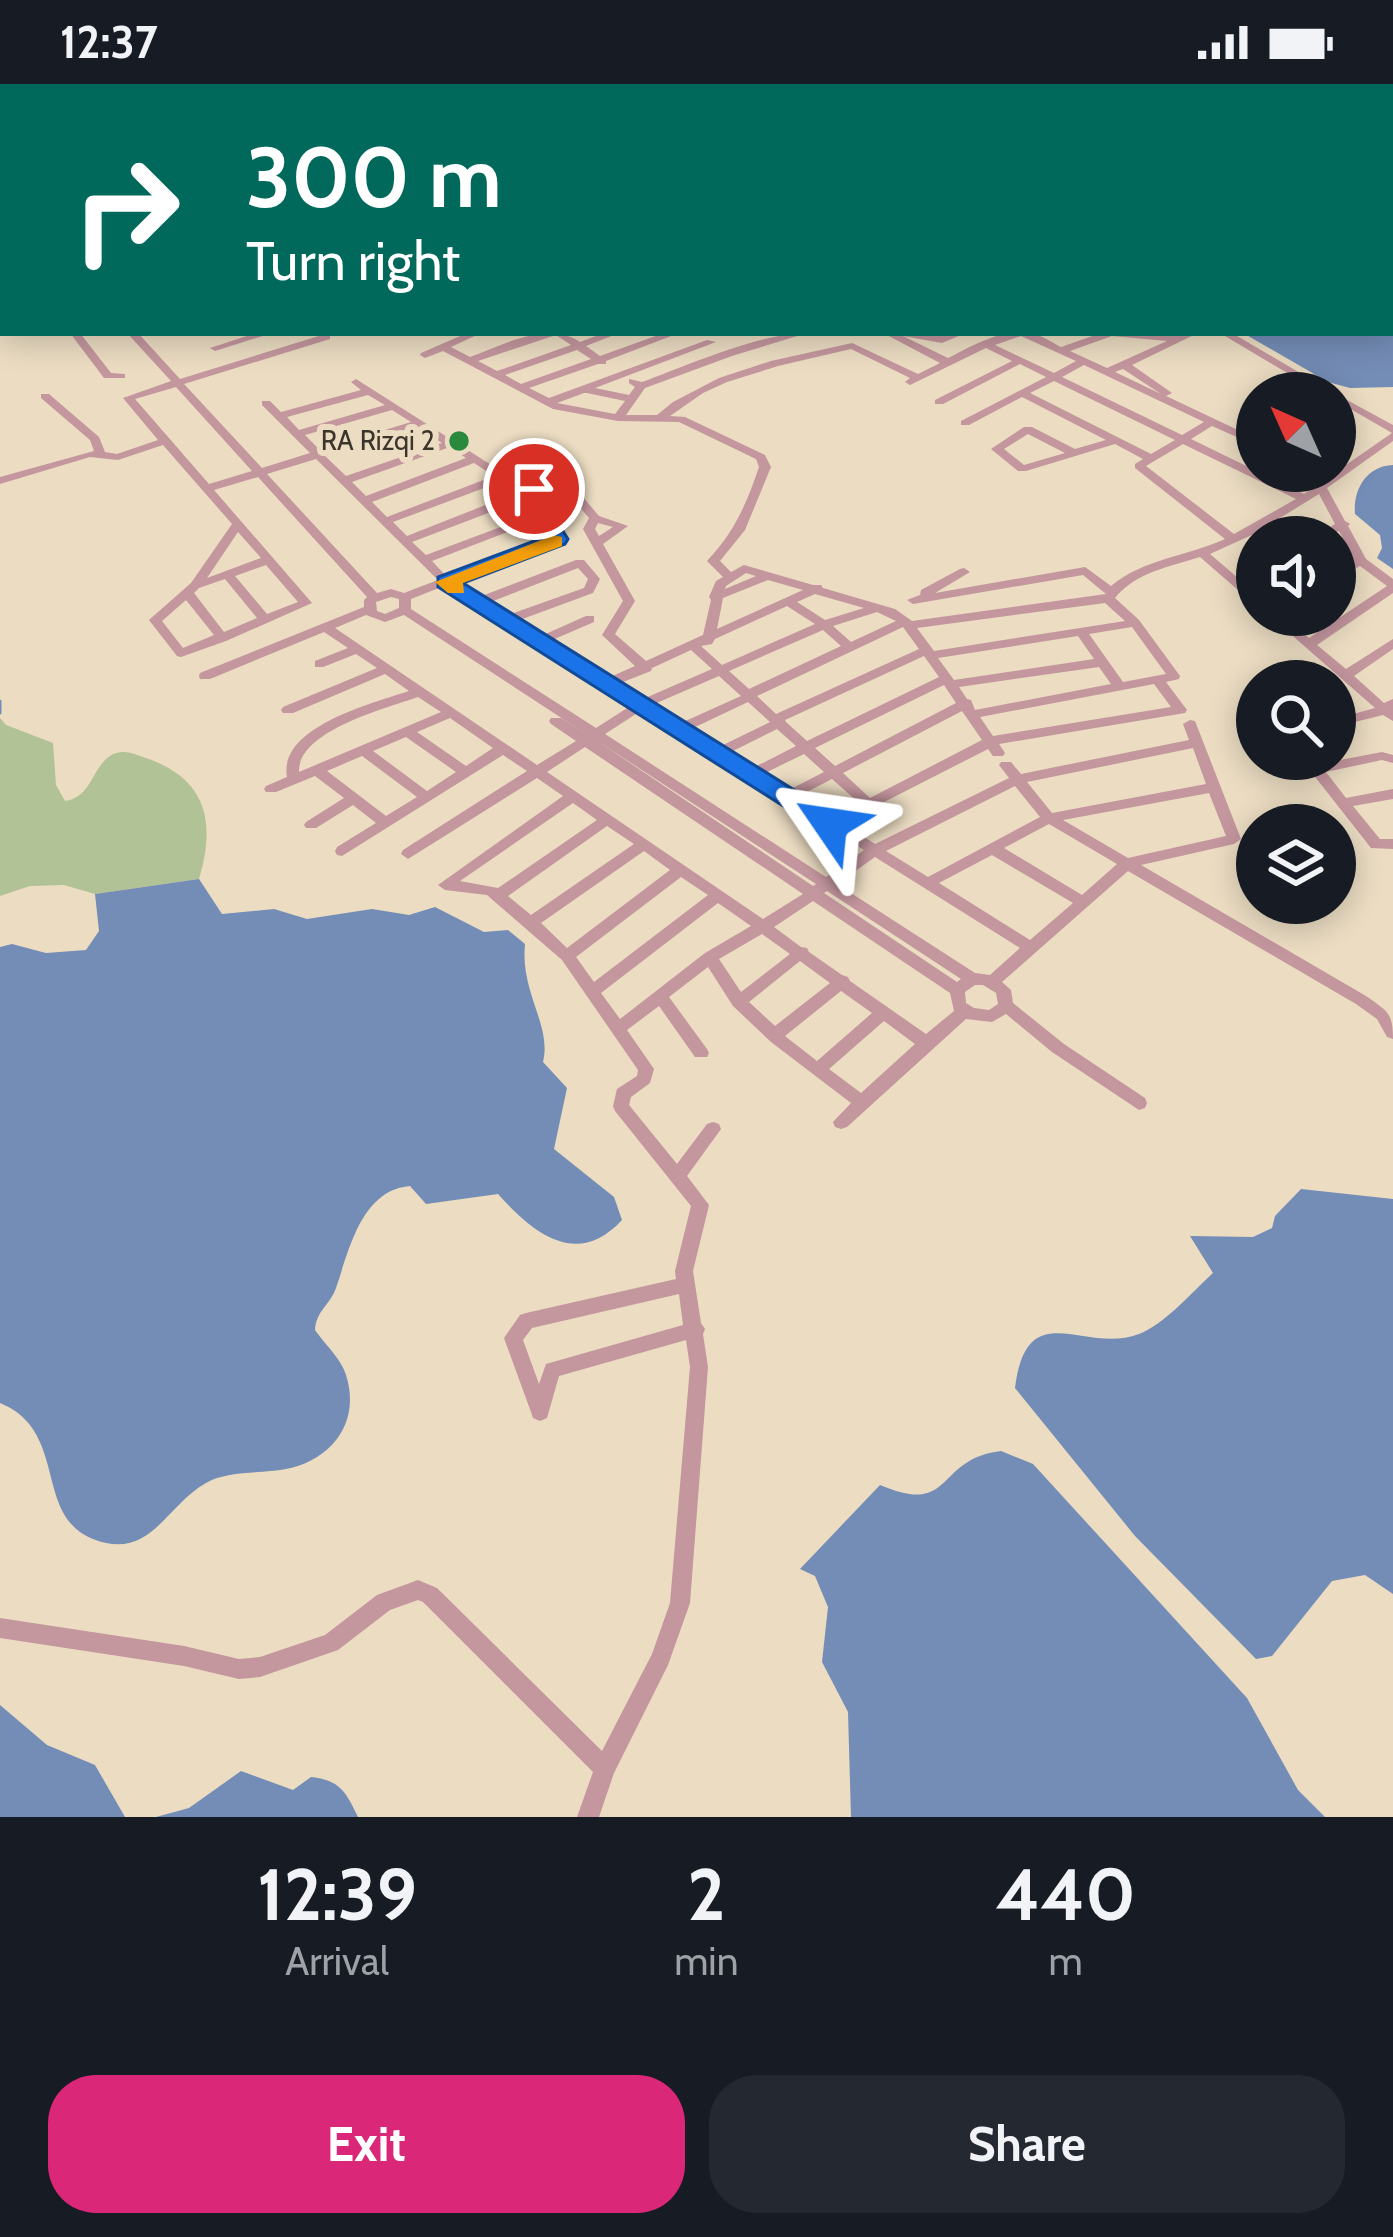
<!DOCTYPE html>
<style>
body{margin:0;font-family:Cabin,sans-serif;background:#242831;color:#f1f3f6;height:100vh;display:flex;flex-direction:column;font-size:45px;white-space:nowrap}
*{box-sizing:border-box;margin:0}
p{font-size:39px;color:#9ea1a6}
.icon{flex:none;width:66px;height:66px;fill:none;stroke:currentColor;stroke-width:2;stroke-linecap:round;stroke-linejoin:round}
.map{position:relative;height:1733px;overflow:hidden}
.side{display:flex;flex-direction:column;background:#171b24;flex:1}
.side>*{flex:none}
.guide{position:absolute;left:0px;top:0px;width:1395px;height:252px;box-shadow:0 6px 30px #0003;background:#00695c;color:#fff;overflow:hidden}
.needle{width:78px;rotate:315deg}
.buttons{position:absolute;left:1236px;top:288px;display:grid;gap:24px}
.buttons a{display:grid;place-items:center;width:120px;height:120px;border-radius:50%;background:#171b24;box-shadow:0 6px 30px #0003;font-size:60px}
.pin{position:absolute;display:grid;place-items:center;width:102px;height:102px;color:#fff;margin:-51px;border:6px solid #fff;border-radius:50%;box-shadow:0 3px 12px #0007}
.me{position:absolute;width:132px;margin:-66px;rotate:302deg;stroke-linejoin:round;filter:drop-shadow(0 0 9px #0008)}
.turn{display:flex;align-items:center;gap:42px;height:252px;padding:0 48px;font-size:54px}
.turn .icon{width:156px;height:156px;stroke-width:2.5}
.turn b{display:block;font-size:84px;line-height:102px}
.eta{display:flex;justify-content:space-evenly;align-items:center;height:204px;text-align:center}
.eta b{font-size:72px;font-weight:700;line-height:84px}
.cta{display:flex;gap:24px;margin-top:auto;padding:24px 48px}
.cta a{flex:1;height:138px;border-radius:48px;background:#db2777;color:#fff;font-size:48px;font-weight:700;line-height:138px;text-align:center}
.cta a+a{background:#242831;color:#f1f3f6}
.status{display:flex;justify-content:space-between;align-items:center;height:84px;padding:0 60px;background:#171b24;direction:ltr}
.status svg{height:33px;fill:currentColor}
.map>svg:first-child{display:block}
.green{fill:#b0c296}
.water{fill:#748db6}
.lines{fill:none;stroke-linecap:round;stroke-linejoin:round}
.stream{stroke:#748db6;stroke-width:3}
.minor{fill:#c4969e;fill-rule:evenodd}
.route{fill:#1a73e8;stroke:#114b97;stroke-width:3}
.slow{fill:#f59e0b}
.poi-dot{fill:#29893c;stroke:#ebdcc2;stroke-width:4.5}
.labels{text-anchor:middle;stroke-width:12;stroke-linejoin:round;paint-order:stroke}
.far-poi-label{font-size:27px;fill:#3b352b;stroke:#ebdcc2;text-anchor:end}
</style>
<div class="status"><b>12:37</b><svg viewBox="0 0 49 12"><path d="M0 12V9h3v3zM5 12V6h3v6zM10 12V3h3v9zM15 12V0h3v12zM26 1h20v11H26zM47 4h2v5h-2z"/></svg></div>
<div class="map">
<svg width="1393" height="1733" viewBox="0 0 1393 1733">
<rect width="100%" height="100%" fill="#ebdcc2"/>
<!-- green -->
<path class="green" d="M0,634L6,641L53,659L56,701L65,717C92,713 91,685 110,672C122,664 134,670 146,674C207,695 216,738 199,795L95,810L64,801L30,802L0,812Z"/>
<!-- water -->
<path class="water" d="M1393,201V303L1350,304L1328,298L1243,249H1392Z
M1393,381V485L1377,474L1382,464L1380,451L1355,430C1353,406 1366,382 1393,381Z
M199,795L222,830L274,825L307,835L372,825L409,831L435,823L484,848L508,846L525,860C520,909 552,941 543,978L567,1004L554,1065L614,1113L622,1136C577,1185 533,1149 498,1110L426,1120L410,1102C361,1106 349,1167 336,1204C330,1221 316,1227 315,1246C324,1259 342,1276 346,1291C361,1338 332,1376 286,1385C262,1390 228,1386 206,1399C166,1421 150,1478 93,1455C33,1431 69,1347 0,1319V863L12,860L46,869L86,866L99,847L95,810Z
M1301,1105L1393,1115V1510L1365,1491L1332,1497L1272,1572L1256,1575L1135,1452L1015,1304C1027,1209 1084,1271 1139,1250C1165,1240 1192,1208 1213,1189L1190,1152L1253,1153L1272,1144L1275,1132Z
M1001,1367L1033,1380L1247,1614L1298,1706L1325,1733H851L848,1628L822,1578L828,1523L815,1492L800,1485L880,1401C955,1433 934,1375 1001,1367Z
M0,1621L47,1661L95,1681L125,1733H0Z
M241,1687L293,1706L311,1693C340,1696 346,1708 358,1733H156L189,1724Z"/>
<g class="lines">
<!-- stream -->
<path class="stream" d="M0,617V629"/>
<!-- minor -->
<path class="minor" d="M0,0H9L0,4Z
M15,0H28L14,3Z
M64,0H73L74,1L57,3Z
M109,0H114L115,2L104,3Z
M166,0H180L174,3H160Z
M436,0H449L444,3H431Z
M483,0H493L496,3H486Z
M607,0H618L613,3H602Z
M650,0H660L664,3H654Z
M810,0H822L817,3H805Z
M850,0H861L866,3H855Z
M920,0H931L926,3H915Z
M956,0H967L972,3H961Z
M989,0H1001L1006,3H994Z
M1021,0H1031L1027,3H1017Z
M1063,0H1073L1069,3H1059Z
M1105,0H1115L1111,3H1101Z
M1135,0H1147L1152,3H1140Z
M1177,0H1188L1183,3H1172Z
M1196,0H1207L1211,3H1200Z
M1231,0H1242L1246,3H1235Z
M0,25H3V32H0Z
M0,37L3,38V46L0,45Z
M1392,86H1393V92H1392Z
M1392,105H1393V111H1392Z
M0,110L3,111V121L0,120Z
M1392,125L1393,126V132L1392,131Z
M3,132V138L0,139V133Z
M3,151V157L0,158V152Z
M1392,154H1393V160H1392Z
M1392,175H1393V182H1392Z
M0,184H3V190H0Z
M70,249H80L111,289L125,290V294H104Z
M127,249H138L180,295L322,251H330V255L184,300L262,384L310,369L262,321V317H270L281,328L361,306L351,298L356,295L507,391L538,402L540,404L534,410L563,455L561,457L455,498L479,513L576,476H584L600,495L593,509L517,537L541,552L586,532H594V538L550,557L608,594L635,582L602,551L623,517L583,445L589,434L561,401L567,398L571,399L599,432L628,442L603,460L635,517L615,550L646,577L703,551L711,516L709,513L716,497L723,493L707,477C735,447 746,421 759,383L756,375L679,338L618,337L553,325L443,267L425,274L420,271L421,269L467,249H481L451,263L470,273C503,261 548,236 580,258L604,249H619L586,262L600,272L664,249H679L606,277V280H598L529,304L549,314L707,256L716,258L595,304L629,311L635,303L629,299V295L642,298C688,281 760,249 807,249L732,272L645,304L626,331H657L673,318L719,294L771,277L852,259L918,290L940,279L883,249C901,249 918,251 935,252C945,252 955,249 966,249L942,259L903,252L948,274C972,262 1005,242 1034,250C1043,252 1053,259 1061,263L1101,249L1179,252L1198,249L1132,281L1172,309L1166,312L1257,355V362L1212,342L1191,355L1304,410L1392,349L1335,316L1334,309L1393,341V357L1327,404L1345,437L1350,440L1348,442L1366,475L1393,495V509L1317,561L1346,585L1393,555V565L1354,592L1384,619L1393,615V637L1383,631L1335,643V635L1375,624L1269,531H1282L1309,554L1387,502L1360,482L1335,496V487L1354,476L1339,447L1329,453H1314L1335,440L1319,410L1254,450L1210,470L1238,494L1257,484V493L1245,500L1257,510V520L1253,519L1200,473C1169,483 1136,488 1115,514L1139,536L1180,592L1179,595L1166,598L1187,626L1185,629L999,660L1005,669L1003,672H993L988,665L843,739L875,760L1009,694L999,681L1001,678H1011L1021,690L1189,656L1183,640L1190,636L1195,637L1241,755L1234,760L1141,781L1366,912C1387,927 1393,928 1393,955L1387,953L1377,935L1356,920L1128,787L1002,898L1011,906L1013,919L1064,960L1145,1014L1147,1019L1145,1024L1139,1026L1052,968L1006,930L992,938L966,935L847,1043L841,1045L835,1043L833,1038L851,1019L771,958L733,922L708,883L669,913L707,965L709,969L707,973H695L659,922L627,946L654,985L650,999L631,1013L629,1021L677,1080L707,1040L713,1038L719,1040L721,1045L687,1092L709,1121L693,1187L701,1239L705,1245L703,1250L708,1283L690,1519L668,1581L614,1689L599,1733H577L593,1688L423,1518L418,1516L390,1526L338,1566L260,1593L239,1595L184,1582L0,1554V1534L184,1562L239,1575L260,1573L325,1551L377,1511L418,1496L437,1504L602,1667L652,1570L670,1519L690,1283L686,1256L559,1292L547,1334L540,1337L533,1334L531,1328L504,1254L520,1231L526,1229L676,1195L675,1187L691,1122L615,1027L613,1022L617,1005L637,992L638,986L562,876L487,811L445,806L438,801L563,712L537,694L408,775L401,770L403,766L527,687L503,671L342,772L337,771L335,767L337,763L376,739L353,721L316,744H306L304,741L306,738L344,714L315,692L276,708H266L264,705L266,702L287,693C278,643 373,619 409,607L385,590L293,629H283L281,626L283,623L377,584L356,570L323,583H315V577L348,564L324,548L210,595H200L199,592L200,589L364,523V516L367,513L258,393L214,406L312,519L226,557L181,573L177,572L149,536L191,499L232,440L163,361L118,376L90,373L0,400V393L94,367L90,356L41,314V310H49L99,353L105,368L117,370L158,356L123,314L171,297ZM556,251L571,261L497,287L478,277ZM1021,252L1076,277L1054,289L995,261ZM1112,252L1167,257L1107,284L1070,267ZM986,264L1012,277L935,316V320H943L1020,280L1046,293L961,337V341H969L1022,313L1106,356L1075,365L1032,343H1024L991,365L1018,387H1026L1115,360L1143,375L1135,380V384L1225,455C1188,472 1143,475 1111,502L1085,483L935,509L970,488L964,484L960,485L921,506L920,511L907,516L913,520L1083,491L1106,510L912,537L895,525L823,504L821,501H813L744,481L731,488L720,477L745,446L771,383L765,371L685,333L670,332L703,309L727,298L778,282L851,265L910,294L905,298L910,301ZM577,266L591,275L521,300L505,291ZM1084,281L1204,338L1182,351L1062,293ZM1123,285L1161,310L1115,288ZM1054,297L1175,356L1151,370L1030,309ZM176,303L252,387L209,400L135,315ZM584,309H587L625,317L615,330L557,319ZM368,311L385,321L299,346L287,333ZM392,326L411,338L320,366L305,351ZM418,343L442,359L346,392L325,372ZM1028,350L1065,369L1024,381L1004,365ZM1183,360L1296,415L1234,450L1146,382ZM450,363L466,374L366,412L352,398ZM316,375L438,496L404,509L391,505L377,509L267,390ZM474,379L494,392L387,433L372,418ZM503,397L526,405L407,452L393,438ZM525,415L535,430L426,471L412,458ZM539,436L550,454L447,493L432,477ZM598,439L613,443L599,452L595,445ZM238,448L261,474L207,494ZM266,481L298,518L267,530L235,492ZM578,484L588,495L584,504L508,531L488,519ZM746,489L756,492L725,505L726,502ZM225,495L257,534L224,548L194,509L199,504ZM768,496L803,506L717,545L723,514ZM444,502L632,621L596,644L411,525V515ZM815,510L864,524L825,536L797,518ZM391,513L399,515V524L385,530L377,527L376,518ZM186,516L214,551L183,564L162,537ZM1105,519L1125,537L934,567L917,544ZM787,522L815,540L722,581L701,562L712,560L715,555ZM877,528L896,537L851,558L833,542ZM366,531L385,538L404,531L586,650L561,634H551L549,637L551,640L576,657L537,681L335,544ZM903,543L919,565L776,630L757,612ZM1132,543L1166,590L1123,598L1089,550ZM823,546L841,562L749,605L729,587ZM1078,552L1094,575L954,596L938,574ZM691,566L712,585L643,615L618,600L651,587L652,584ZM924,572L939,593L807,657L786,638L785,636ZM1099,583L1111,600L975,626L971,616L967,615L959,603ZM719,592L741,612L681,639L652,621ZM1154,600L1171,623L993,652L980,633ZM944,601L956,619L835,682L815,664ZM418,613L441,628L299,688C297,647 387,624 418,613ZM748,618L770,638L719,663L691,645ZM642,626L864,766L826,793L605,650ZM962,627L982,656L870,714L843,689ZM450,634L493,664L466,682L417,648ZM777,645L796,662L753,684L729,669ZM406,653L456,688L427,707L373,667ZM596,656L816,800L813,802ZM585,663L803,810L763,835L547,688ZM1193,664L1206,700L1052,729L1027,698ZM804,670L824,688L789,706L763,690ZM362,672L417,713L386,732L327,687ZM832,695L859,719L832,733L799,712ZM1015,702L1040,733L928,793L886,767ZM1209,709L1226,752L1128,774L1063,736ZM573,719L597,736L498,804L460,797ZM1049,740L1117,780L1082,811L1004,764ZM607,742L634,760L531,831L508,812ZM644,767L670,786L567,864L541,839ZM992,771L1073,819L1030,856L939,799ZM875,773L1020,864L990,891L975,889L837,800ZM681,793L708,811L594,898L576,873ZM827,807L961,895L957,898L824,809ZM813,817L950,909L954,927L926,950L850,897L848,893L842,891L809,868L807,864L801,863L774,843ZM718,819L751,842L705,869L620,935L601,909ZM762,850L790,870L741,908L719,875ZM800,877L830,899L775,942L749,918ZM975,901H983L996,909L998,920L989,926L974,924L966,919L965,908ZM841,907L872,929L817,977L785,952ZM884,937L915,960L861,1009L829,985ZM679,1210L683,1241L546,1280L539,1300L523,1256L532,1244Z
M256,249H272L215,267L210,264Z
M1220,249H1232L1334,309H1321Z
M1382,668L1393,671V679L1382,676L1326,688L1346,714L1393,705V715L1353,722L1380,755H1393V765L1371,764L1301,675H1315L1319,680Z"/>
</g>
<!-- route -->
<path class="route" d="M534,399L544,405L540,411L568,455L565,460L463,499L839,734L843,740L839,746H821L438,503V493L545,453L518,410Z"/>
<!-- slow -->
<path class="slow" d="M554,451L562,453V462L463,499L464,509H448L435,498Z"/>
<!-- markers -->
<circle class="poi-dot" cx="459" cy="357" r="12"/>
<g class="labels">
<!-- far-poi labels -->
<g class="far-poi-label">
<text x="435" y="366">RA Rizqi 2</text>
</g>
</g>
</svg>
<div class="buttons">
<a><svg class="needle" viewBox="-14 -14 28 28"><path d="M0-13l5 13h-10z" fill="#e53935"/><path d="M0 13l5-13h-10z" fill="#9ea1a6"/></svg></a>
<a><svg class="icon" aria-label="sound" viewBox="0 0 24 24"><path d="M4 9h4l5-4v14l-5-4H4zM17 9q2 3 0 6"/></svg></a>
<a><svg class="icon" aria-label="search" viewBox="0 0 24 24"><circle cx="10" cy="10" r="6"/><path d="M15 15l6 6"/></svg></a>
<a><svg class="icon" aria-label="layers" viewBox="0 0 24 24"><path d="M12 4l9 5-9 5-9-5zM3 14l9 5 9-5"/></svg></a>
</div>
<div class="pin" style="left:534px;top:405px;background:#d93025"><svg class="icon" aria-label="arrive" viewBox="0 0 24 24"><path d="M6 21V4h12l-3 4 3 4H6"/></svg></div>
<svg class="me" style="left:830px;top:740px" viewBox="-20 -20 40 40"><path d="M0-17L14 15 0 8-14 15z" fill="#1a73e8" stroke="#fff" stroke-width="4"/></svg>
<div class="guide">
<div class="turn"><svg class="icon" aria-label="right" viewBox="0 0 24 24"><path d="M7 20v-9h11M14 6l5 5-5 5"/></svg><div><b>300 m</b>Turn right</div></div>
</div>
</div>
<section class="side">
<div class="eta">
<div><b>12:39</b><p>Arrival</p></div>
<div><b>2</b><p>min</p></div>
<div><b>440</b><p>m</p></div>
</div>
<div class="cta"><a>Exit</a><a>Share</a></div>
</section>
